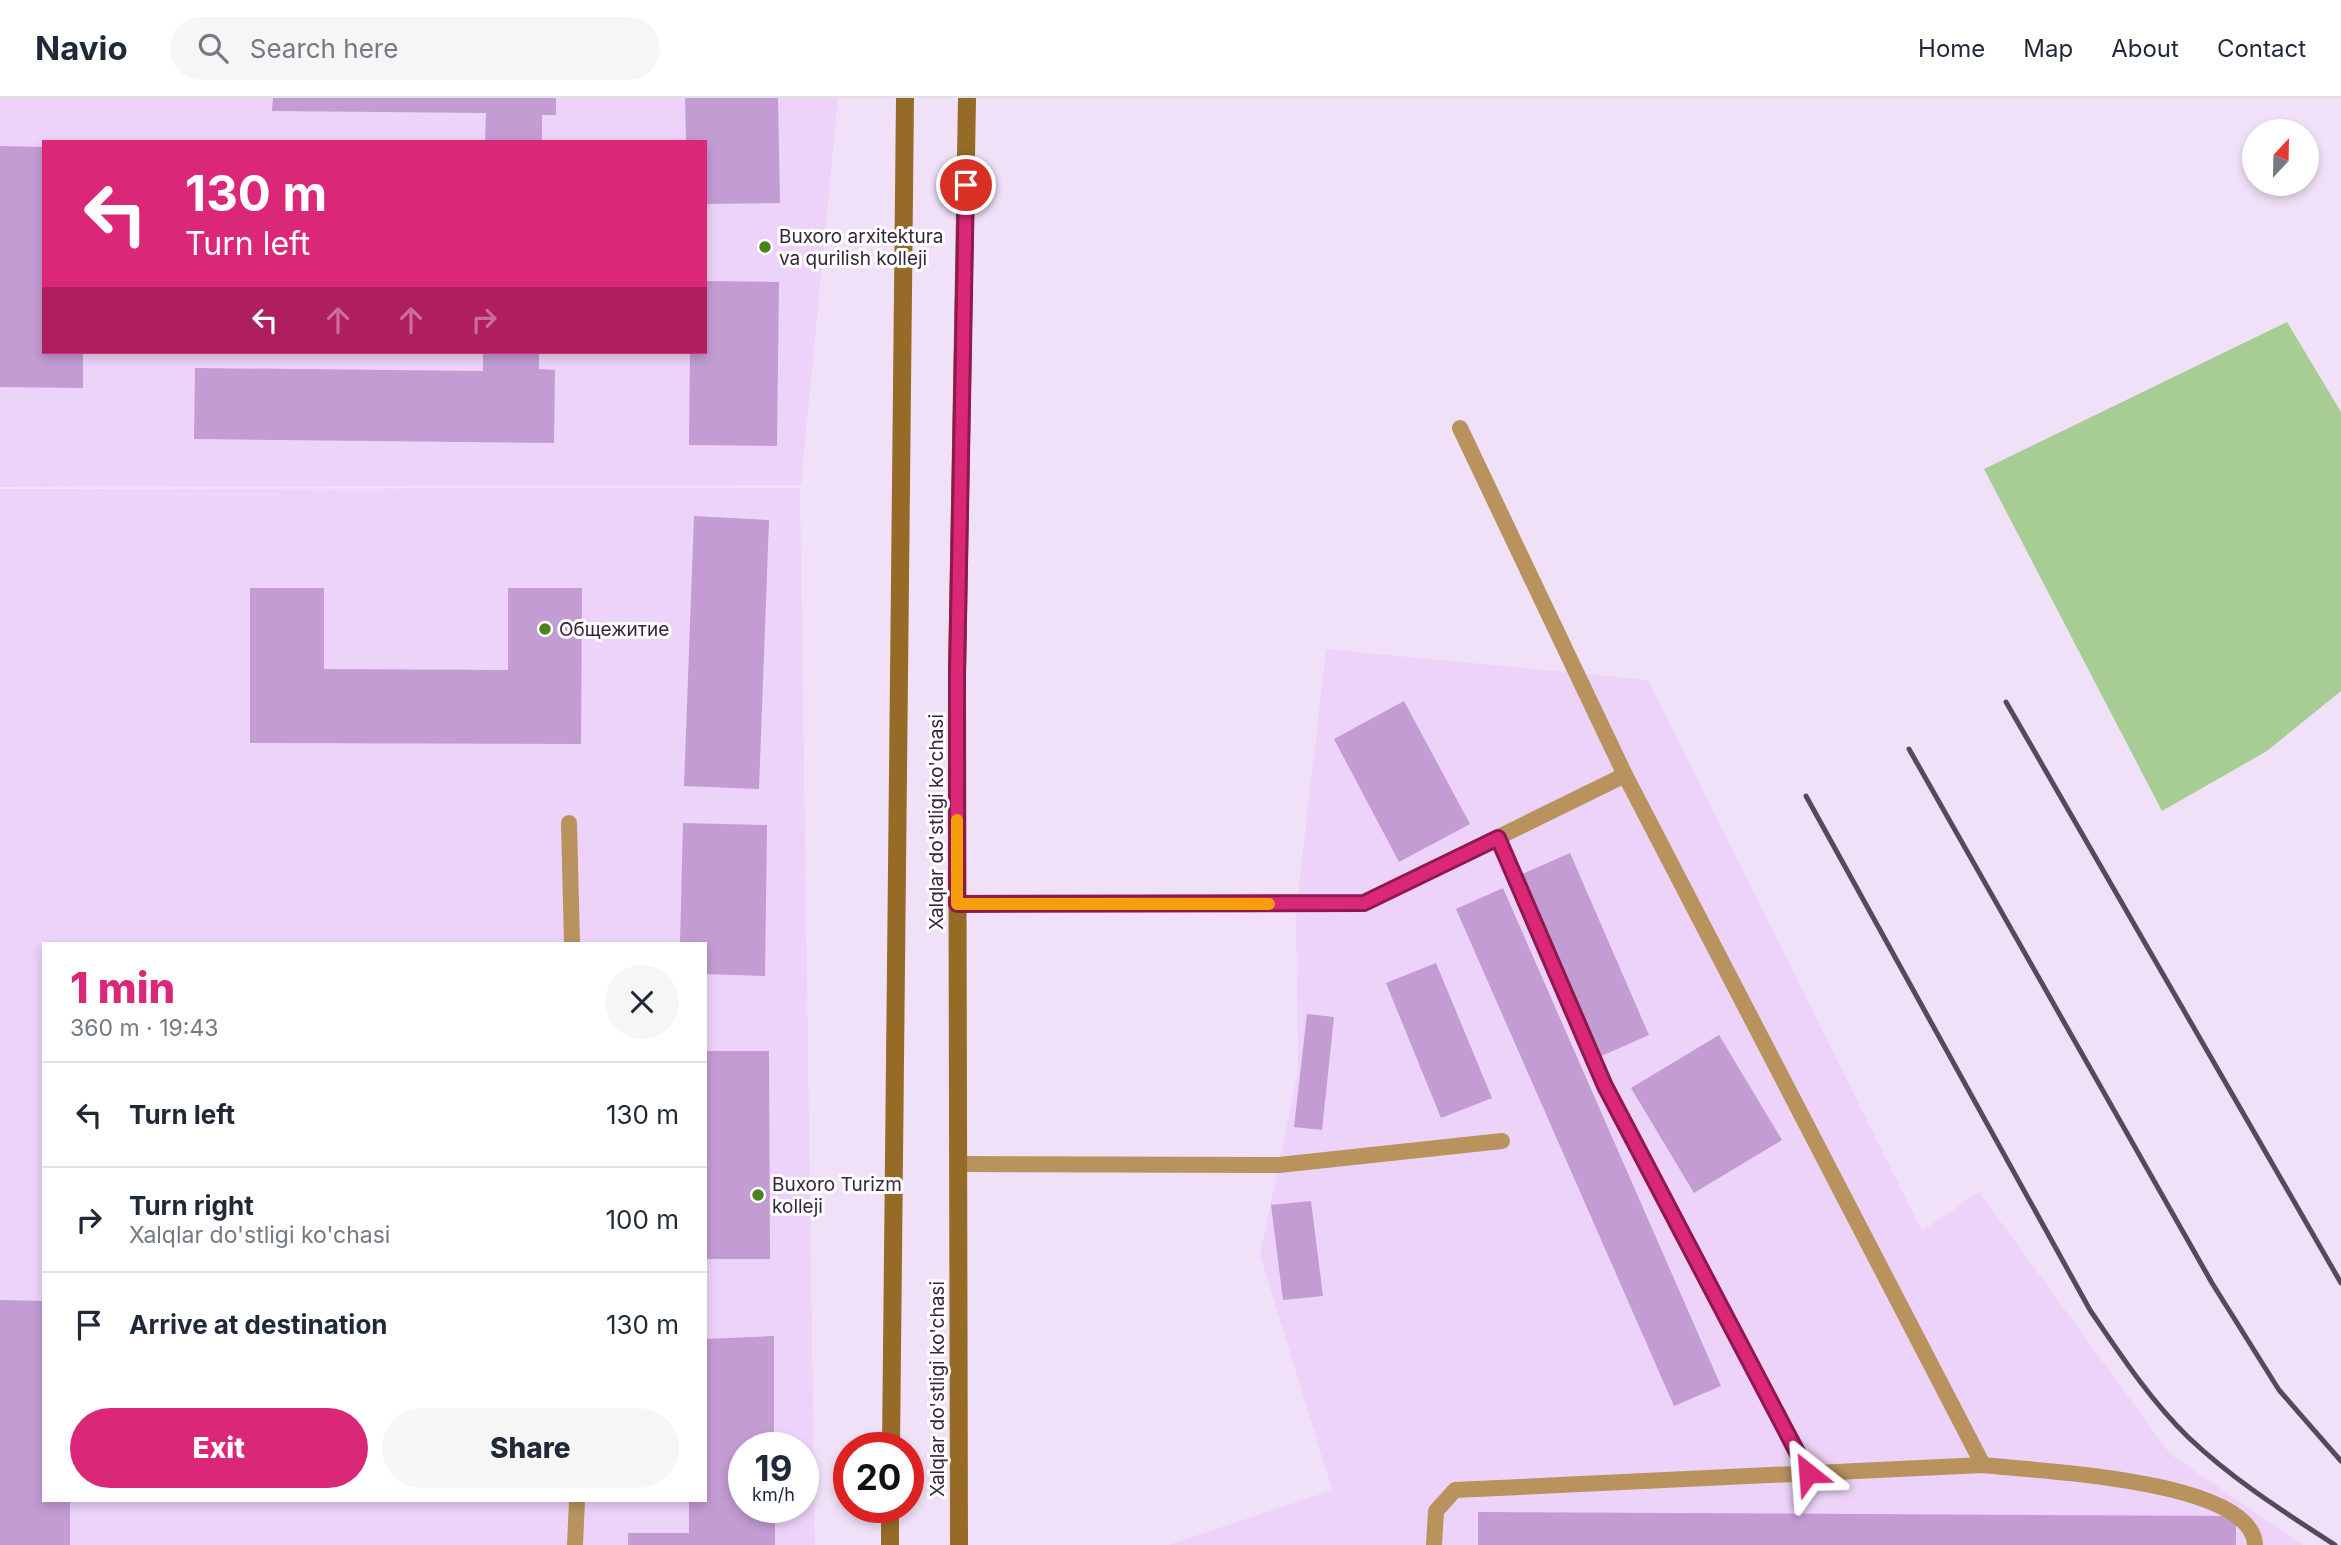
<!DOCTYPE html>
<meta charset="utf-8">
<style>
body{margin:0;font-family:Inter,sans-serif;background:#f6f6f7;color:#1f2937;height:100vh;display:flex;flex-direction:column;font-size:26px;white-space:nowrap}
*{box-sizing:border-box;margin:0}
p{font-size:23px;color:#747a83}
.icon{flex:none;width:38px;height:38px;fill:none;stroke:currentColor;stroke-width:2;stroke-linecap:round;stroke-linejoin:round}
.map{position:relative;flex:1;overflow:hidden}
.details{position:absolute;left:42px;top:844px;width:665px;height:560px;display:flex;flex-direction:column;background:#fff;border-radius:0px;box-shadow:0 4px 10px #0003}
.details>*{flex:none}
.banner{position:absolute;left:42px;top:42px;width:665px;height:214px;border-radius:0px;box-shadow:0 4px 10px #0003;background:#db2777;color:#fff;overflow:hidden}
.needle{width:46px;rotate:22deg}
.fabs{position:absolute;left:2242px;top:21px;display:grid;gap:14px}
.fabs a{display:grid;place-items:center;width:77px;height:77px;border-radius:50%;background:#fff;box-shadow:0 4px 10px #0003;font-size:35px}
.speed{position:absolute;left:728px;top:1334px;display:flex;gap:14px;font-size:35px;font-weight:700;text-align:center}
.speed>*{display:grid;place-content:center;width:91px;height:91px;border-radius:50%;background:#fff;box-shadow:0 4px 10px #0003;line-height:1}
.speed small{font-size:18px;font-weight:400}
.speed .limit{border:10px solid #d22;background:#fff;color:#111}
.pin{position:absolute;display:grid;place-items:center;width:60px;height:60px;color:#fff;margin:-30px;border:4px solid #fff;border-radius:50%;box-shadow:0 2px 7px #0007}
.me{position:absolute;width:77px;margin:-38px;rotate:332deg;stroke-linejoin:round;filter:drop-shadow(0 0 5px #0008)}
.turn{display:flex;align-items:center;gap:24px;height:147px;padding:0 28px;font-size:32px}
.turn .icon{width:91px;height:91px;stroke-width:2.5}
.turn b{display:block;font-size:49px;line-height:60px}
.lanes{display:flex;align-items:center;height:66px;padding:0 28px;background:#0003;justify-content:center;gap:35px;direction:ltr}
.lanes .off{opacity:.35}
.round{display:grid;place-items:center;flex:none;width:74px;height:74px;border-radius:37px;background:#f6f6f7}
.summary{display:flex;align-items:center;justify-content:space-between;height:119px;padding:0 28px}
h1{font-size:42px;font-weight:800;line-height:52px;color:#db2777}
.action{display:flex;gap:14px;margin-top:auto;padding:14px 28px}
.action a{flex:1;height:80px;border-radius:42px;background:#db2777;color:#fff;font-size:28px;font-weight:800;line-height:80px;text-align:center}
.action a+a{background:#f6f6f7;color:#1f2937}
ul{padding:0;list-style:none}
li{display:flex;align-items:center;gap:21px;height:105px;padding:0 28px;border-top:2px solid #e0e1e3}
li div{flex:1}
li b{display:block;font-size:26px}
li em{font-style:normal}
header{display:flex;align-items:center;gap:42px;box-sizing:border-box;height:98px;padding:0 35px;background:#fff;border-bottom:2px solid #e0e1e3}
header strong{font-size:33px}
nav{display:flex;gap:38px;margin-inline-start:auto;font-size:24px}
.search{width:490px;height:63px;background:#f6f6f7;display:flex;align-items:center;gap:18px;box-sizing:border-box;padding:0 24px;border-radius:38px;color:#747a83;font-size:26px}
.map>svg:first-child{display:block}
.built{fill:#edd3f9;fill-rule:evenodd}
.green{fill:#a7cc94}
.building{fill:#c29cd3}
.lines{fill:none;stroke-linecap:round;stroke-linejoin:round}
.lane{stroke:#b8935e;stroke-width:16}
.secondary{stroke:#966b27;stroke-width:18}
.rail{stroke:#57485e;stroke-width:5}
.route-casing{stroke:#8e194d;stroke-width:18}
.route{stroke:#db2777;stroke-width:12}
.slow{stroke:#f59e0b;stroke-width:12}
.poi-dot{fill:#48831f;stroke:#fff;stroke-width:2.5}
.labels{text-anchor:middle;stroke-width:6;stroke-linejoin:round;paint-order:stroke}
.poi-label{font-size:19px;fill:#35263c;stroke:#fff;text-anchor:start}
.street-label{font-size:19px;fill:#35263c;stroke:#fff}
</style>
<header>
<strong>Navio</strong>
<div class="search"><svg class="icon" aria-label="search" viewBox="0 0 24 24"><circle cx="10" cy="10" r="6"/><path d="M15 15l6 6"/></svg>Search here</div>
<nav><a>Home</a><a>Map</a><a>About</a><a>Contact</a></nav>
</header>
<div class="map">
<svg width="2341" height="1447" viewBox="0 0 2341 1447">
<rect width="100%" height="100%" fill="#f1e1f8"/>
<!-- built -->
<path class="built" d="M0,0H838L801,387L0,389ZM44,44H705V254H44Z
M800,390L815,1447H0V391ZM44,845H705V1402H44ZM744,1349H803V1409H744Z
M1326,551L1648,582L1922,1133L1979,1094L2170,1356L2303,1447H1168L1332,1392L1260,1157L1298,973L1296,815Z"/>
<!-- green -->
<path class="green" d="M2287,224L2341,314V593L2267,653L2162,713L1984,371Z"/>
<!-- building -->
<path class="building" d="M273,0H556V17H542V44H485L486,15L272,13Z
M685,0H778L780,105L705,106V44H686Z
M0,48L44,49V254H83V290L0,289Z
M705,183L779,184L777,348L689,347L690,254H705Z
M483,254H539V271L555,272L554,345L194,341L195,270L483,273Z
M694,418L769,422L759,691L684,688Z
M250,490H324V571L508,572V490H582L581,646L250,645Z
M1404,603L1470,726L1399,764L1334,641Z
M683,725L767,727L765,878L705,876V845H680Z
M1570,755L1649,937L1599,959L1520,777Z
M1503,790L1721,1288L1674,1308L1456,811Z
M1436,865L1492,1000L1441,1020L1386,885Z
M1307,916L1334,919L1322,1032L1294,1029Z
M1719,937L1782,1042L1694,1095L1631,990Z
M705,953H769L770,1161H705Z
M1311,1103L1323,1198L1283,1202L1271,1107Z
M0,1202L44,1203V1402H70V1447H0Z
M774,1238V1349H744V1409H775V1447H628V1435H689V1402H705V1241Z
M1478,1414L2236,1418V1447H1478Z"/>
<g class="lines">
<!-- lane -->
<path class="lane" d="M1460,330L1625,677
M569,725L572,845
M1498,740L1605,988L1808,1375
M958,806L1364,805L1625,677L1983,1367C2034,1373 2253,1381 2255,1447
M958,1066L1279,1067L1502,1043
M575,1447L577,1402
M1434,1447L1436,1413L1455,1392L1983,1367"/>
<!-- secondary -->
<path class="secondary" d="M891,1349L905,0
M890,1447V1409
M959,1447L957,577L967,0"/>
<!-- rail -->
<path class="rail" d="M2006,604L2341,1185
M1909,651L2212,1185L2279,1292L2341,1363
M1806,698L2090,1212C2120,1256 2150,1302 2188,1339C2232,1381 2284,1414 2335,1447"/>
</g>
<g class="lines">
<!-- route casing -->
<g class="route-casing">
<path id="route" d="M966,87L957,577V806L1364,805L1498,740L1605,988L1808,1375"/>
</g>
<!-- route -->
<use href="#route" class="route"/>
<!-- slow -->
<path class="slow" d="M957,722V806H1269"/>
</g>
<!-- markers -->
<g class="poi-dot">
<circle cx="765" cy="149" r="7"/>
<circle cx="545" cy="531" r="7"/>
<circle cx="758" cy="1097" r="7"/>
</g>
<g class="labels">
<!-- poi labels -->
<g class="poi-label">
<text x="779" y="145">Buxoro arxitektura<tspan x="779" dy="22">va qurilish kolleji</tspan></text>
<text x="559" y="538">Общежитие</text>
<text x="772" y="1093">Buxoro Turizm<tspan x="772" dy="22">kolleji</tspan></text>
</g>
<!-- street labels -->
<g class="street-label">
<text transform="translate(936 724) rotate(-90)" y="7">Xalqlar do'stligi ko'chasi</text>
<text transform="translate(937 1291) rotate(-90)" y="7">Xalqlar do'stligi ko'chasi</text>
</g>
</g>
</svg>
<div class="fabs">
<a><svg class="needle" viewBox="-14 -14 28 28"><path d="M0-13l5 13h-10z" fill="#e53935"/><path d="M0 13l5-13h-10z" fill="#747a83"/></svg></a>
</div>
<div class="speed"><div>19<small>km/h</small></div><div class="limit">20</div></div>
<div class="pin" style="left:966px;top:87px;background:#d93025"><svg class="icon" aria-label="arrive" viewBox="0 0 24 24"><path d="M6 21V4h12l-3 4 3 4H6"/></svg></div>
<svg class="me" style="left:1808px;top:1375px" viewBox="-20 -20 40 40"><path d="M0-17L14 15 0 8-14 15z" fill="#db2777" stroke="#fff" stroke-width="4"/></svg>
<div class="banner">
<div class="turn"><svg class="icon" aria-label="left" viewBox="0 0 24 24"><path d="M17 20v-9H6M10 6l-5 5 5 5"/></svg><div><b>130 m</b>Turn left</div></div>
<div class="lanes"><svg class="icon" aria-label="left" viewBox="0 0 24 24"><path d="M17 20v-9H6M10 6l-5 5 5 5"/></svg><svg class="icon off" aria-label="ahead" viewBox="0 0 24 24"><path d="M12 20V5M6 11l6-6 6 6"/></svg><svg class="icon off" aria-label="ahead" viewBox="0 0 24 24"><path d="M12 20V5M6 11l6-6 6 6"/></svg><svg class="icon off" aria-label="right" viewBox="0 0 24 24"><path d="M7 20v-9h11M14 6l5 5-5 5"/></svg></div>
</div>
<section class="details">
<div class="summary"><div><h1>1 min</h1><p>360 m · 19:43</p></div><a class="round"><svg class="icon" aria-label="close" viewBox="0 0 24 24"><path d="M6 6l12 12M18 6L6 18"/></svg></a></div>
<ul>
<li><svg class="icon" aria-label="left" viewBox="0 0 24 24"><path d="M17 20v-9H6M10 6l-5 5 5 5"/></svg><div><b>Turn left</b></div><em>130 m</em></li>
<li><svg class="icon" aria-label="right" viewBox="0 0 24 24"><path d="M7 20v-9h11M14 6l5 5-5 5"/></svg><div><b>Turn right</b><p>Xalqlar do'stligi ko'chasi</p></div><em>100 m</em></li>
<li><svg class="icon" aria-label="arrive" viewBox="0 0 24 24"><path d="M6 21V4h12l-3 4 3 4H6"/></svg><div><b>Arrive at destination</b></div><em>130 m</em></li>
</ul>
<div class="action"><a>Exit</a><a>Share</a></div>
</section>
</div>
